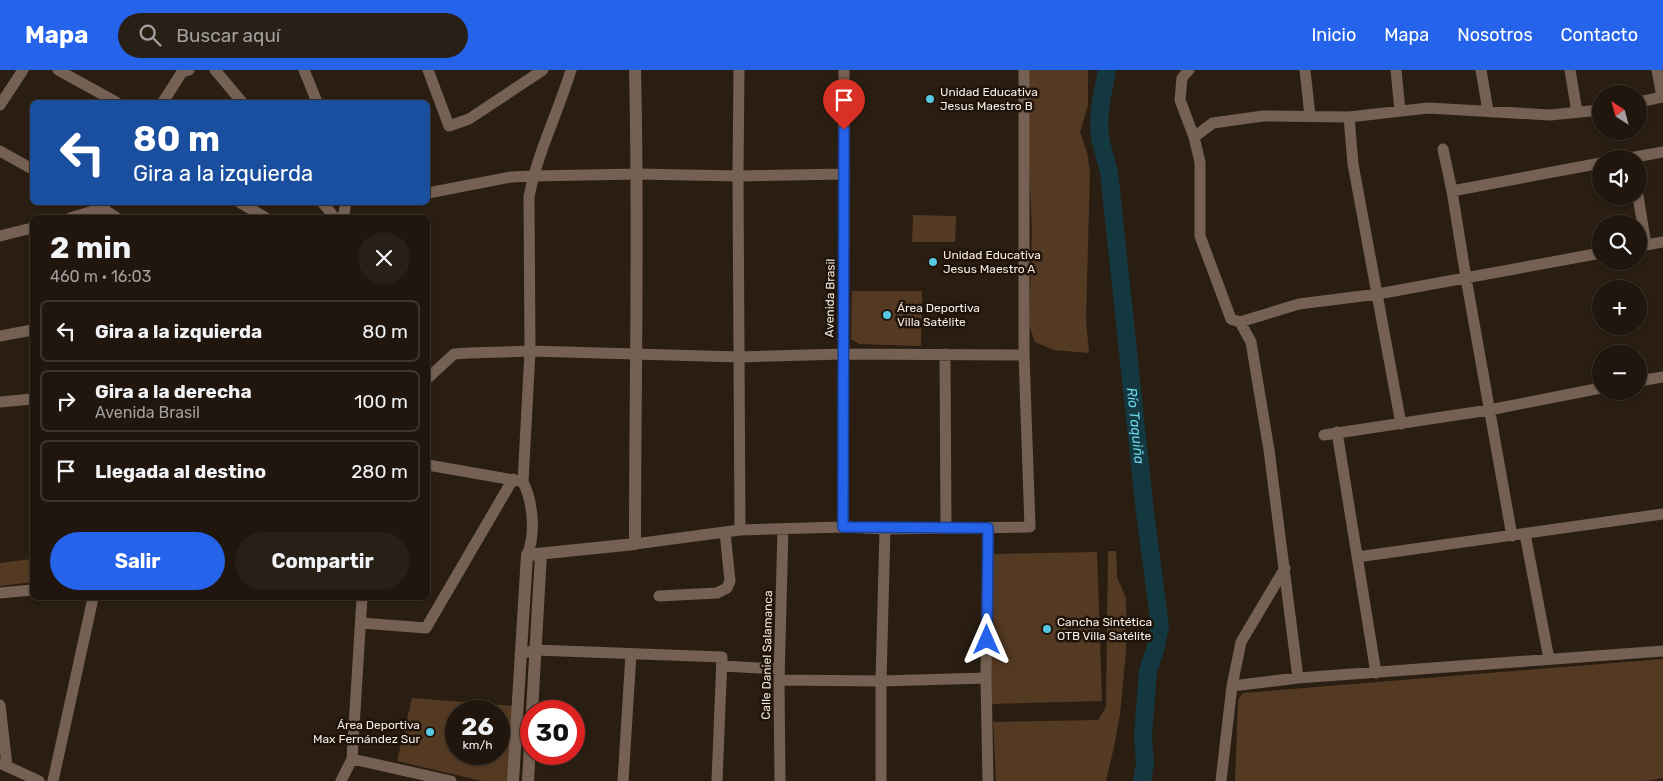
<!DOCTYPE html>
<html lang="es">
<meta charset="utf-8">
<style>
body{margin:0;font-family:Rubik,sans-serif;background:#281f17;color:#f1f3f6;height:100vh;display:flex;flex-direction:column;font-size:19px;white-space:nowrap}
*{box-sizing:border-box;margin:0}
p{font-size:16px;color:#a29f9e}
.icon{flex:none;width:28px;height:28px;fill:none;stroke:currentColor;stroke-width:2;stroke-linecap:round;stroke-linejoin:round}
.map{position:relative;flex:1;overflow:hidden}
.panel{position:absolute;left:30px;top:145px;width:400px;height:385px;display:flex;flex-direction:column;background:#20160e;border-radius:8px;box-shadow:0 1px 4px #0004,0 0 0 1px #3d352e}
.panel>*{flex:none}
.guide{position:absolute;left:30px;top:30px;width:400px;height:105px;border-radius:8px;box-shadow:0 1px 4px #0004,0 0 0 1px #3d352e;background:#1a4fa0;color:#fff;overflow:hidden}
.needle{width:32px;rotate:324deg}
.buttons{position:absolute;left:1592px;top:15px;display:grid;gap:10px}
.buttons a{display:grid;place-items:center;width:55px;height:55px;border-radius:50%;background:#20160e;box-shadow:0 1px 4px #0004,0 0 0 1px #3d352e;font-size:25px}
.speed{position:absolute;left:445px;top:630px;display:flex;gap:10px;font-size:25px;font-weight:700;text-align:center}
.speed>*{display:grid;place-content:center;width:65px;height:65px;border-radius:50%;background:#20160e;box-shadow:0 1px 4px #0004,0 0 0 1px #3d352e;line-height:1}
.speed small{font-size:12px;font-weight:400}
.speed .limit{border:8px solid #d22;background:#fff;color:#111}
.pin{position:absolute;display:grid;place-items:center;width:42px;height:42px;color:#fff;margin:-51px -21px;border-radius:50% 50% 50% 0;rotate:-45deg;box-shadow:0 0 5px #0007}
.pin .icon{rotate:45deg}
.me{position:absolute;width:55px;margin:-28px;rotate:0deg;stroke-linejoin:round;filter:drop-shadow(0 0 4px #0008)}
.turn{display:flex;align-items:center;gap:18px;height:105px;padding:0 20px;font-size:22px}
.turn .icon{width:65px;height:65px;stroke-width:2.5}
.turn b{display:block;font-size:35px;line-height:42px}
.round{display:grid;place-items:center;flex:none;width:52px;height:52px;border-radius:26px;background:#281f17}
.headline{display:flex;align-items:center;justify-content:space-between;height:85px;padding:0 20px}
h1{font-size:30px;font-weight:700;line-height:38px}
.button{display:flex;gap:10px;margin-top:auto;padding:10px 20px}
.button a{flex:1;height:58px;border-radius:30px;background:#2563eb;color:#fff;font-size:20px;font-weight:700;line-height:58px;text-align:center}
.button a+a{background:#281f17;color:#f1f3f6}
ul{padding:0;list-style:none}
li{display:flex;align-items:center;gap:15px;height:62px;margin:0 10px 8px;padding:0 10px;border:2px solid #3d352e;border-radius:8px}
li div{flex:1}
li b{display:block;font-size:19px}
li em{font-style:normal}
header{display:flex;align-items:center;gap:30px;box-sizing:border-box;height:70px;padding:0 25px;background:#2563eb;color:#fff}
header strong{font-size:24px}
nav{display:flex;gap:28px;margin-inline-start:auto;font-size:18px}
.search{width:350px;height:45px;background:#281f17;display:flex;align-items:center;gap:12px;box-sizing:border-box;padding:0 18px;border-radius:28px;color:#a29f9e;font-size:19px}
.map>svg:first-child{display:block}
.green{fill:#553a23;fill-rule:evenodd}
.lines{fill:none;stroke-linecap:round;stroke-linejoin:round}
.river{stroke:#133840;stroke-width:18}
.minor{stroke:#746153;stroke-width:11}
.tertiary{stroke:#746153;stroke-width:12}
.route-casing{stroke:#184099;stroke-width:12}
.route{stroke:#2563eb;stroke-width:9}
.poi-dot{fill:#56c9e1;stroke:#20140a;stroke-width:2}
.labels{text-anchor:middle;stroke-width:5;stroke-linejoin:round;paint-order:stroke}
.poi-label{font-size:12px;fill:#f5ece5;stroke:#20140a;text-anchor:start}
.street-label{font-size:12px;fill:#f5ece5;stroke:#20140a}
.water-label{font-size:14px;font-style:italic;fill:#6ad5eb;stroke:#20140a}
</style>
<header>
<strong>Mapa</strong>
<div class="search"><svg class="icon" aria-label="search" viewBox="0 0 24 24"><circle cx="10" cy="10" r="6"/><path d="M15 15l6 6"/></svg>Buscar aquí</div>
<nav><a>Inicio</a><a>Mapa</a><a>Nosotros</a><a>Contacto</a></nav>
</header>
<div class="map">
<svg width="1663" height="711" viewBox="0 0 1663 711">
<rect width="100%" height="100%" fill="#2a1e13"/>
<!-- green -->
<path class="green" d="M1029,0H1088V35L1080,62L1087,82L1090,102L1086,249L1089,283L1054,280L1035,272L1029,255L1032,161L1029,96Z
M913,145L956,146L955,172H912Z
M852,221H922L921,276L859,274L851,269Z
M1108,481H1116L1117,507L1126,528V582L1120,644L1114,677L1106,711H996L993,652L1098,650L1106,637Z
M1097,482L1102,631L991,634V484Z
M32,489V512L0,516V493Z
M1663,589V708L1645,711H1235L1238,630L1243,623Z
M412,628L513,636L509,711H482L397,691ZM456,641H499V684H456Z"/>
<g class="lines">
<!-- river -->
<path class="river" id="s1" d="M1107,0C1103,22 1097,44 1100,67C1102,78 1106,90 1109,102L1145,442L1160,556L1155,580L1148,601L1143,666L1145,693L1142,711"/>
<!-- minor -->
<path class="minor" d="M58,0L116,32
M215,0L242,32
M304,0L317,32
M428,0L449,56L469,49L543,0
M739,0L738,106L740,460
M1189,0L1182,8L1180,30L1194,67L1200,92V166L1231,249L1240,252L1299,234L1378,224L1601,183
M1305,0L1310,46
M1396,0L1400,41
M1481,0L1488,41
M1570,0L1577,42
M1657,0L1662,27
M163,32L182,2L189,0
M1639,32L1663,27
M0,35L23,0
M1349,47L1353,94L1401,354
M1194,67L1213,53L1263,46L1349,47L1428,38L1550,45L1601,40
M1443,79L1452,121L1466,208L1512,466
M0,81L32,99
M1624,89L1663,82
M1452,121L1601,93
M428,123L511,107L533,106L638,104L738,106L844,104
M1638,126L1646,175
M93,132L117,148
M239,132L266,148
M322,132L335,148
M70,148L103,138L106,132
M343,148L346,132
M0,166L32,158
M1640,176L1663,172
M1240,252L1251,272L1269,380L1298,608
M0,266L32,260
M945,284L946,457
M428,308L454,284L469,283L530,281L739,287L843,284L1024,285
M1639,311L1663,307
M0,332L32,329
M1337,362L1376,603
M1324,365L1489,340L1601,318
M428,395L519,411
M843,457L844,0
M988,458L986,608L988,711
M1525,464L1549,589
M635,474L740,460L843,457L885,459L1030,457L1024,285V0
M527,485C536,464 533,432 523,412L530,281L529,127C537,83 558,43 571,0
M1357,487L1663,444
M0,523L32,520
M659,526L717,523L727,518L730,511L725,462
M361,553L426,558L513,409
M520,584L536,580L722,587L717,711
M722,596L779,599
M779,610L881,611L986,608
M1232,616L1298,608L1663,581
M0,635L7,696
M352,689L451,711
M2,694L39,711
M53,711L93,528
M341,711L352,689L362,528
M623,711L631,584
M780,711L779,610L783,459
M881,711V611L885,459
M1221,711L1232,616L1241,572L1285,498"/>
<!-- tertiary -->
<path class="tertiary" d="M532,641L541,484
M513,711L527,485L635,474C635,316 639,158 635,0
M528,711L531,658"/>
</g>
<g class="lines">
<!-- route casing -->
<g class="route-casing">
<path id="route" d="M844,60L843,457L988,458L987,570"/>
</g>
<!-- route -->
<use href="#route" class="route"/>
</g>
<!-- markers -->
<g class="poi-dot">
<circle cx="930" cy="29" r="5"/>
<circle cx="933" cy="192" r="5"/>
<circle cx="887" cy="245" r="5"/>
<circle cx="1047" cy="559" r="5"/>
<circle cx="430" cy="662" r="5"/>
</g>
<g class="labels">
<!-- poi labels -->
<g class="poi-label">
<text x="940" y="26">Unidad Educativa<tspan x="940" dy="14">Jesus Maestro B</tspan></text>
<text x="943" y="189">Unidad Educativa<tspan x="943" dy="14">Jesus Maestro A</tspan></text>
<text x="897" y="242">Área Deportiva<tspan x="897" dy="14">Villa Satélite</tspan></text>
<text x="1057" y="556">Cancha Sintética<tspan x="1057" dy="14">OTB Villa Satélite</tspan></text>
<text x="420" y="659" text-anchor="end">Área Deportiva<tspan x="420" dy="14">Max Fernández Sur</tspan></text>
</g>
<!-- street labels -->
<g class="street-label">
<text transform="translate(830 228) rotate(-89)" y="4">Avenida Brasil</text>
<text transform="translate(767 585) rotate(-89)" y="4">Calle Daniel Salamanca</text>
</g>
<!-- water labels -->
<g class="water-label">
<text dy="5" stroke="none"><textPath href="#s1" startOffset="359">Río Taquiña</textPath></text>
</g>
</g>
</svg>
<div class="buttons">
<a><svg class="needle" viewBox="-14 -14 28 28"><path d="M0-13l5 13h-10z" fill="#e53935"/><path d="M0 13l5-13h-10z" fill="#a29f9e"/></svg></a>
<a><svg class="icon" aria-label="sound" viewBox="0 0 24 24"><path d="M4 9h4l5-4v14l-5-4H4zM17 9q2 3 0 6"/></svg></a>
<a><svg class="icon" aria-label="search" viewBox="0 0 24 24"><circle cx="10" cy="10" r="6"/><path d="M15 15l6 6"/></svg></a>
<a>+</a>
<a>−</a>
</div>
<div class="speed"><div>26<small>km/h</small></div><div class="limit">30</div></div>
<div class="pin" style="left:844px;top:60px;background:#d93025"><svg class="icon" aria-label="arrive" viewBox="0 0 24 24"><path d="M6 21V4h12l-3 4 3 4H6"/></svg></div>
<svg class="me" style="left:987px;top:570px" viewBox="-20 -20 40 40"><path d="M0-17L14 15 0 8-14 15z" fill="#2563eb" stroke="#fff" stroke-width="4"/></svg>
<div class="guide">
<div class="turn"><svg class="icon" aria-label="left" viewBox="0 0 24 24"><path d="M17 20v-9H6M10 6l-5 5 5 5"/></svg><div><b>80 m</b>Gira a la izquierda</div></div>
</div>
<section class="panel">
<div class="headline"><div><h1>2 min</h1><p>460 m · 16:03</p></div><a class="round"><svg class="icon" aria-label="close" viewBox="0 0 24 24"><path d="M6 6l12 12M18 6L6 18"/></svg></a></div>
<ul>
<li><svg class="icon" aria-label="left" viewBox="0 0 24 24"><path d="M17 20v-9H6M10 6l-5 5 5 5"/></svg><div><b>Gira a la izquierda</b></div><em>80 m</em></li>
<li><svg class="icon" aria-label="right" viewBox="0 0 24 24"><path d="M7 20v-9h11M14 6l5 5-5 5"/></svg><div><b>Gira a la derecha</b><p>Avenida Brasil</p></div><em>100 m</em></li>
<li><svg class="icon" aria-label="arrive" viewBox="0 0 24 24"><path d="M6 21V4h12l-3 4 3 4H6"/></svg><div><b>Llegada al destino</b></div><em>280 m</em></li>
</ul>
<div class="button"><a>Salir</a><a>Compartir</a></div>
</section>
</div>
